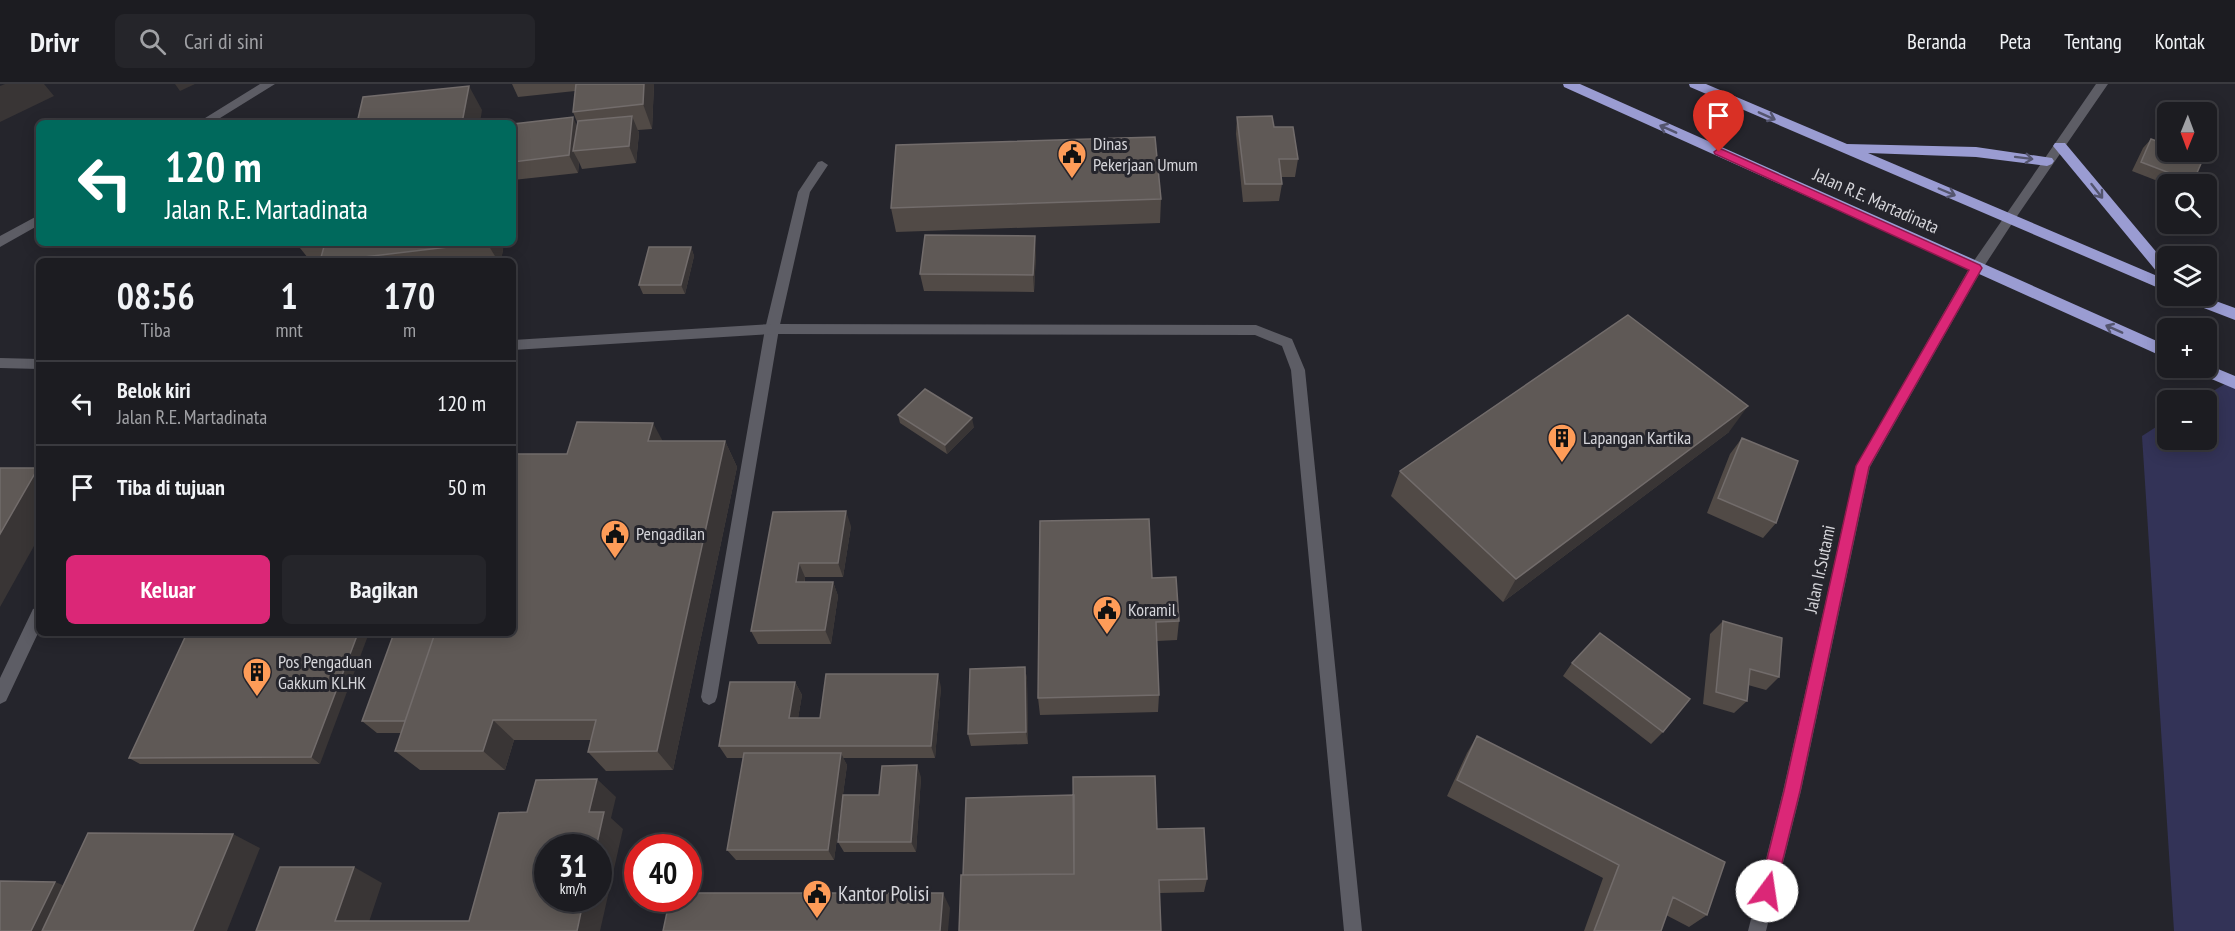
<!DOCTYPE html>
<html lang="id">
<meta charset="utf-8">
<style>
body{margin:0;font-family:"PT Sans Narrow",sans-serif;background:#25252a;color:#f1f3f6;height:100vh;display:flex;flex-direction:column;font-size:22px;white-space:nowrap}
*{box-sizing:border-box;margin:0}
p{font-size:20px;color:#a0a1a5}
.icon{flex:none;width:33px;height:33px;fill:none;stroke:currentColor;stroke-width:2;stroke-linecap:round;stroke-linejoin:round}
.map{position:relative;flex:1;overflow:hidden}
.side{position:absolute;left:36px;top:174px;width:480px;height:378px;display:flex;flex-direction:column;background:#1c1c21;border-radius:9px;box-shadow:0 3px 15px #0003,0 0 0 2px #3a3a3f}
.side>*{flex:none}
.banner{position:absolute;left:36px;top:36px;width:480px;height:126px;border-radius:9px;box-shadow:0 3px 15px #0003,0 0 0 2px #3a3a3f;background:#00695c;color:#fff;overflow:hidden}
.needle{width:39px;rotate:181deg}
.fabs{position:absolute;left:2157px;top:18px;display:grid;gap:12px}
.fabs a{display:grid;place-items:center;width:60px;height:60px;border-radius:9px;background:#1c1c21;box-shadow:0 3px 15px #0003,0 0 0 2px #3a3a3f;font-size:30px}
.speed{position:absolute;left:534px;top:750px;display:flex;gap:12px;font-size:30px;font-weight:700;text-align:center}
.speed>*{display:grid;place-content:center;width:78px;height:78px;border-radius:50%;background:#1c1c21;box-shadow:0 3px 15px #0003,0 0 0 2px #3a3a3f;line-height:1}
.speed small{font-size:15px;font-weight:400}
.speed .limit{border:9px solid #d22;background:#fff;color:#111}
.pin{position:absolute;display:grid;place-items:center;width:51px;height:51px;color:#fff;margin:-62px -26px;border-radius:50% 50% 50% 0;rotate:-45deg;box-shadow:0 0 6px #0007}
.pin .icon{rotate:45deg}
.me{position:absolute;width:66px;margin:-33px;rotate:14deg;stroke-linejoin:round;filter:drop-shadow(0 0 4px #0008)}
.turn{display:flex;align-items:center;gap:21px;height:126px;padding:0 30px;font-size:27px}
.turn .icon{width:78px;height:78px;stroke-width:2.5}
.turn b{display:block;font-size:42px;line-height:51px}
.eta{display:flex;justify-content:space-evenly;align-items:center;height:102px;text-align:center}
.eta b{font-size:36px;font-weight:600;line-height:42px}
.cta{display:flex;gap:12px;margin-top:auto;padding:12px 30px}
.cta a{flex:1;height:69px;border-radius:9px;background:#db2777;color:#fff;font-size:24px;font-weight:600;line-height:69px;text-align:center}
.cta a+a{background:#25252a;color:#f1f3f6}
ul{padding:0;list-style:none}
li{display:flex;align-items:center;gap:18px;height:84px;padding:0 30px;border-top:2px solid #3a3a3f}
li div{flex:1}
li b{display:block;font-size:22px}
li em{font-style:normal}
header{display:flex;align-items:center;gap:36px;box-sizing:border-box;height:84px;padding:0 30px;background:#1c1c21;border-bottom:2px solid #3a3a3f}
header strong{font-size:28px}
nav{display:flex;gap:33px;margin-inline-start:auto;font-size:21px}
.search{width:420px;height:54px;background:#25252a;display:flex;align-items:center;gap:15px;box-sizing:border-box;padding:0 21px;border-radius:9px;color:#a0a1a5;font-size:22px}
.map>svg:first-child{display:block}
.green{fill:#333357}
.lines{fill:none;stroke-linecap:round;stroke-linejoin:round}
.service{fill:#5d5d65;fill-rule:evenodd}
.minor{fill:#5d5d65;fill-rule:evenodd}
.tertiary{fill:#5d5d65;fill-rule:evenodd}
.trunk{fill:#9a9cd2;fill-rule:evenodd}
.wall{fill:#514a46}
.shaded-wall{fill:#393535}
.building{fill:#5f5956;stroke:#726c6b;stroke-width:1.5}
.oneway{stroke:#54556e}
.route{fill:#db2777;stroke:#8e194d;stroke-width:1.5}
.labels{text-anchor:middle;stroke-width:6;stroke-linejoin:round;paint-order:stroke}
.poi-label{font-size:18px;fill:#d6d6db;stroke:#25252c;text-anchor:start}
.street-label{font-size:18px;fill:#d6d6db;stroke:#25252c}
.near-poi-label{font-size:21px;fill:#d6d6db;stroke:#25252c;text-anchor:start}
</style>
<header>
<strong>Drivr</strong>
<div class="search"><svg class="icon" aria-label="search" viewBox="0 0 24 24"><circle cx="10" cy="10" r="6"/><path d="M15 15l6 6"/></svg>Cari di sini</div>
<nav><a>Beranda</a><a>Peta</a><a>Tentang</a><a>Kontak</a></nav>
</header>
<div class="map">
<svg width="2235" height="847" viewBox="0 0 2235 847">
<rect width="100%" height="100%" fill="#25252c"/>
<!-- green -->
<path class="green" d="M2230,297L2235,299V847H2174L2142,352L2167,336L2168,356H2206V316H2198Z"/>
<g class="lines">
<!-- service -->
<path class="service" d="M822,77L828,81L810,108L779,245L717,613L715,618L709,621L703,618L701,613L765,245L798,108L818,78Z"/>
<!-- minor -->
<path class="minor" d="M260,0H275L212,39H197Z
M2096,0H2108L2013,138H2005L2003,135L2005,132Z
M39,131V141L0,163V152Z
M772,240L1256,241L1292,255L1305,286L1362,847H1344L1291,286L1282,262L1255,251L772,250L513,266V256Z
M0,274L39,275V285L0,284Z
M39,523V547L6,617L0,620V594L33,525Z"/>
<!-- tertiary -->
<path class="tertiary" d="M2009,131L2015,135L1981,187L1870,383L1801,707L1766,847H1748L1783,707L1856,382L1971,181L2005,132Z"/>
<!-- trunk -->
<path class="trunk" d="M1563,0H1580L2168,262V275L1564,3Z
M1689,0H1706L1847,60L1976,63L2052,74L2054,77L2052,80L2047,82L1976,73L1868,69L2162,194L2053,62L2055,59H2065L2168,182V208L1690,3Z
M2181,212H2202L2235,224V236L2183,216Z
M2206,280L2235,292V305L2195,288L2192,284H2206Z"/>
</g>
<!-- wall -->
<path class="wall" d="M512,0H654L652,45L638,46L639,49L636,79L582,85L579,78L578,89L513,96V40L577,42V38L573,28L575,7L518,13Z
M1237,33L1274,43L1298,75L1295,93H1281L1282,100L1279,117L1243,118L1236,50Z
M2151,55L2193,98L2190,100L2168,101L2132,87L2143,64Z
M1161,115L1160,139L896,148L891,124Z
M296,159H504L501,177H320L322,173L308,174Z
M691,163L694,172L685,210H643L639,201Z
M1036,169L1034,208L924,207L920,190Z
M898,331L974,343L947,370L900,339Z
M1729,348L1503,518L1391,412L1400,387Z
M1742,354L1776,439L1763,454L1707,429L1730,370Z
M663,357H725L737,383L673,686L606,687L588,668L591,656H514L505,686H420L395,667L401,649H377L362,637L567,370Z
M773,428L851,442L843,493H805V498H833L838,512L831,560H758L751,547Z
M1152,494L1179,537L1177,556L1157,557L1159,611L1158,628L1040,631L1038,614Z
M1723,537L1779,593L1766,606L1748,601L1747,617L1734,629L1703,620L1710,550Z
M187,549L320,680H140L129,674Z
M1572,579L1663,648L1651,660L1563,592Z
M1025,583L1027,596L1028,660L971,662L968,650Z
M795,598L802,611L798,634H820L941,603L935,674H843L847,681L834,776H736L727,766L744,674H727L719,662Z
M1477,652L1707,831L1689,843L1666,831L1661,847H1584L1603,794L1447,712L1467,669Z
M921,693L916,768H844L838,758L879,711Z
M1157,745L1207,795L1204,808L1160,809Z"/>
<!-- shaded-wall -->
<path class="shaded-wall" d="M5,0H44L54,12L0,38V2Z
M175,0H195L180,7Z
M644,0H654L652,45L643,20Z
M469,2L482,26L480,39H462Z
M632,32L639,49L636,79L629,62Z
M573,33L581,51L573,67L579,78L578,89L569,71Z
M1035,152L1036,169L1034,208L1033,191Z
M487,159H504L501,177H498Z
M691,163L694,172L685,210L681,201Z
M1748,322L1729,348L1503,518L1516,495Z
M972,334L974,343L947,370L945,361Z
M653,339L667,365L648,357Z
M725,357L737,383L673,686L657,667Z
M38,384L39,385V453L0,523V450Z
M846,427L851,442L843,493L838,479Z
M799,479L805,493L803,512L796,498Z
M833,498L838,512L831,560L825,546Z
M358,549H369L320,680L311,673Z
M1025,583L1027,596L1028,660L1026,648Z
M938,590L941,603L935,674L931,662Z
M795,598L802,611L796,646L789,634Z
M493,636L514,656L505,686L483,667Z
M841,669L847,681L834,776L828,766Z
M917,681L921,693L916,768L911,758Z
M597,695L616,713L611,734L623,745L600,847H577L584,814H598V764H596L589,728Z
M233,750L260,764L227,847H193Z
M354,783L382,799L366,847L335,837Z
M55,798L88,811L71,847H31Z
M943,809L950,824L948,847H940Z"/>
<!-- building -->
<path class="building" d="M576,0H644L643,20L573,28Z
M469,2L462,39H357L363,13Z
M632,32L629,62L573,67L578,37Z
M1272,32L1274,43H1293L1298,75H1279L1282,100H1245L1237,33Z
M573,33L569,71L513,78V40Z
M1155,53L1161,115L891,124L896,61Z
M2151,55L2168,61V68H2184L2203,75L2193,98L2141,78Z
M925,151L1035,152L1033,191L920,190Z
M325,159H482L330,177H320Z
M649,163H691L681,201H639Z
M1628,231L1748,322L1516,495L1400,387Z
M925,305L972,334L945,361L898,331Z
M577,338L653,339L648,357H725L657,667L588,668L596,636H493L483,667H395L435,549H513V370H567Z
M1742,354L1798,377L1776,439L1718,414Z
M0,384H38L0,450Z
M846,427L838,479H799L796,498H833L825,546L751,547L773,428Z
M1149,435L1152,494L1176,493L1179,537L1156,538L1159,611L1038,614L1040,437Z
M1723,537L1782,554L1779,593L1750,585L1747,617L1716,608Z
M187,549H358L311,673L129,674Z
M394,549H435L405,637H362Z
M1600,549L1690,615L1663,648L1572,579Z
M1025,583L1026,648L968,650L970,585Z
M826,590H938L931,662H719L730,598H795L789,634H820Z
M1477,652L1725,778L1707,831L1673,813L1661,847H1594L1619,781L1457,696Z
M744,669H841L828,766H727Z
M917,681L911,758H838L843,711H879L882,682Z
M1155,692L1157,745L1204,744L1207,795L1159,796L1161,847H959L961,791L1074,790L1073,693Z
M597,695L589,728H604L596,764H548V814H584L577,847H256L280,783H354L335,837H469L499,729L527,728L536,696Z
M1074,711V790L963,791L966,714Z
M88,749L233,750L193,847H42Z
M0,797L55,798L31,847H0Z
M688,809H943L940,847H663L670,814H688Z"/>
<!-- one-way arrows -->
<defs><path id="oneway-shaft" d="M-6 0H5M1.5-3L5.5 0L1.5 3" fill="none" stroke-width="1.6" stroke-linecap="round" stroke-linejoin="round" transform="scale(1.5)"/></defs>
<g class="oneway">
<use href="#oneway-shaft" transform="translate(1767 32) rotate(24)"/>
<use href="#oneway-shaft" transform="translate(1668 45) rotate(-156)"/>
<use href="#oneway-shaft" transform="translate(2024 74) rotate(7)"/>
<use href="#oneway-shaft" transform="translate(2097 107) rotate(52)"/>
<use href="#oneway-shaft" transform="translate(1947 108) rotate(23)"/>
<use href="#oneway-shaft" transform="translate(2114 245) rotate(-156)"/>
</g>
<!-- route -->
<path class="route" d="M1719,64L1980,181L1982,184L1869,383L1800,707L1775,807L1773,813L1767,815L1761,813L1759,807L1784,707L1856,382L1969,186L1715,70L1714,68Z"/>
<!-- icons -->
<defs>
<g id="civic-pin" transform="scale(1.5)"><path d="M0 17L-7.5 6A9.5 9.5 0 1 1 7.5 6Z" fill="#fe9c58" stroke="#25252c"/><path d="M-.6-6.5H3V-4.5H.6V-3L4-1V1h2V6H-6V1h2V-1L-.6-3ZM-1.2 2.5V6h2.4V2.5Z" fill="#111"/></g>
<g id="building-pin" transform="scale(1.5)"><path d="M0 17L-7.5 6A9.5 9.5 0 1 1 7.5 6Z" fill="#fe9c58" stroke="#25252c"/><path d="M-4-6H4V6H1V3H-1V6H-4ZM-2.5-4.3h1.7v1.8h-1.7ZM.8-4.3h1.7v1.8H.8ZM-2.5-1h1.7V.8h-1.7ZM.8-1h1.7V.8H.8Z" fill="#111"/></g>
</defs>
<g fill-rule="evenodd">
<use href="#civic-pin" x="1072" y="70"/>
<use href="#building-pin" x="1562" y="354"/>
<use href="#civic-pin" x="615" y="450"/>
<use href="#civic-pin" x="1107" y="526"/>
<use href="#building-pin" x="257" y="588"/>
<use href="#civic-pin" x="817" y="810"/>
</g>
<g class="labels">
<!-- poi labels -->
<g class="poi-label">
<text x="1093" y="66">Dinas<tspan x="1093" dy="21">Pekerjaan Umum</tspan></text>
<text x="1583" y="360">Lapangan Kartika</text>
<text x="636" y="456">Pengadilan</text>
<text x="1128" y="532">Koramil</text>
<text x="278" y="584">Pos Pengaduan<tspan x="278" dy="21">Gakkum KLHK</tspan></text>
</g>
<!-- street labels -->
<g class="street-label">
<text transform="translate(1876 117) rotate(24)" y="6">Jalan R.E. Martadinata</text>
<text transform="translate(1820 485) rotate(-78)" y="6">Jalan Ir.Sutami</text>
</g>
<!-- near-poi labels -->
<g class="near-poi-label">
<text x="838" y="817">Kantor Polisi</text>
</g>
</g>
</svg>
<div class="fabs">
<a><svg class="needle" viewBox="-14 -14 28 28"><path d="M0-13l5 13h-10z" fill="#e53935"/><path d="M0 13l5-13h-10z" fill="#a0a1a5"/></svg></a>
<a><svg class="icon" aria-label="search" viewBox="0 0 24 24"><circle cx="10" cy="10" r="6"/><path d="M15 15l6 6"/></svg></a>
<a><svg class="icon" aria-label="layers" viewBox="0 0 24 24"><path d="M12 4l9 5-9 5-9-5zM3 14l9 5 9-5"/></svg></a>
<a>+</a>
<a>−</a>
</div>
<div class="speed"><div>31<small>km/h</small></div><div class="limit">40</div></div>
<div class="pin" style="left:1719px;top:68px;background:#d93025"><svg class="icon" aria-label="arrive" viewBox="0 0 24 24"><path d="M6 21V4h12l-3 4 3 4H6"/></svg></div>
<svg class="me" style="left:1767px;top:807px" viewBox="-20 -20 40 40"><circle r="19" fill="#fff"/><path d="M0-13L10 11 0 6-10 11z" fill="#db2777"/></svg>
<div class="banner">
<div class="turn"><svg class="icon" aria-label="left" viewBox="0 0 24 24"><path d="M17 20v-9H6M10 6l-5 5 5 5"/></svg><div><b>120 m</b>Jalan R.E. Martadinata</div></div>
</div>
<section class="side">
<div class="eta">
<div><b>08:56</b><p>Tiba</p></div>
<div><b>1</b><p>mnt</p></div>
<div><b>170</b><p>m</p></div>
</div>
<ul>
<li><svg class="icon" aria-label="left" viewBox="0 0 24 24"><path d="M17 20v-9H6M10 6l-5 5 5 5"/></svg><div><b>Belok kiri</b><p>Jalan R.E. Martadinata</p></div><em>120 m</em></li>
<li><svg class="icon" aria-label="arrive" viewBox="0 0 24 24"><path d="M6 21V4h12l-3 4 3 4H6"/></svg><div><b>Tiba di tujuan</b></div><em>50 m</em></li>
</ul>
<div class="cta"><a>Keluar</a><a>Bagikan</a></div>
</section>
</div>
